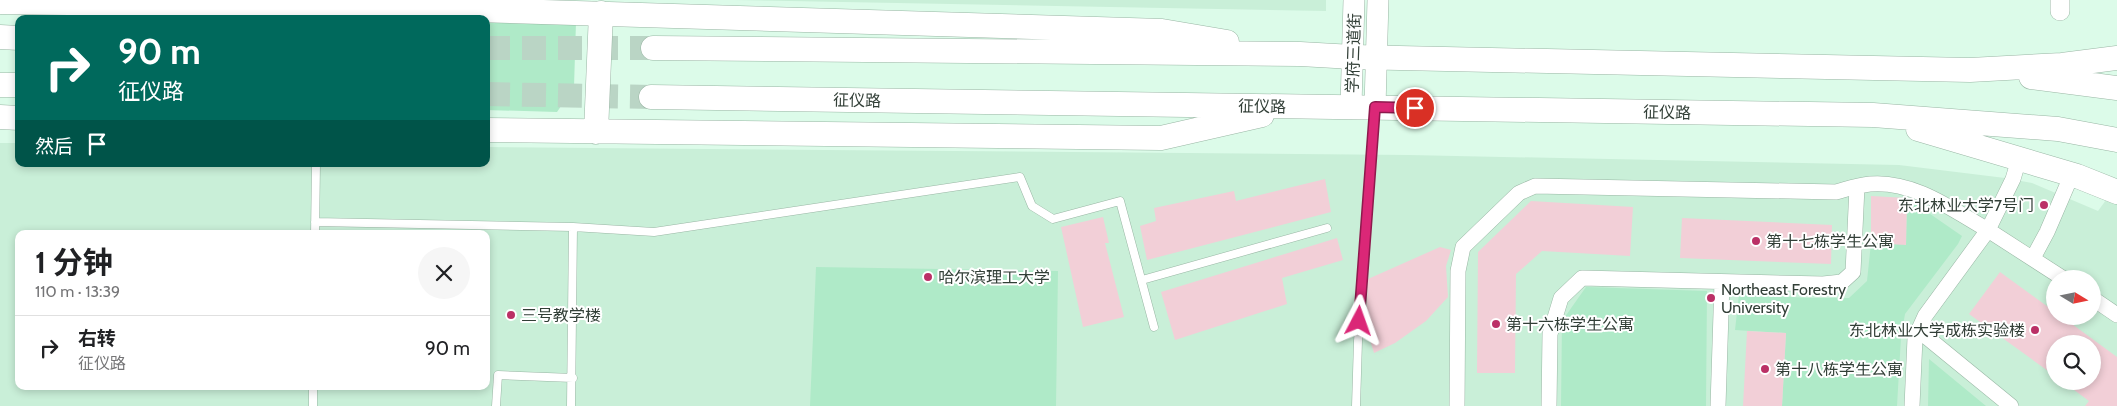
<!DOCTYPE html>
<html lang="zh">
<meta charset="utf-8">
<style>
body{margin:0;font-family:Cabin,"Noto Sans SC",sans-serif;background:#f6f6f6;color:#202124;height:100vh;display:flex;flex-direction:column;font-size:19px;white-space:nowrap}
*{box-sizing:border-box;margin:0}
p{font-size:16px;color:#757577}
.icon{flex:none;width:28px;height:28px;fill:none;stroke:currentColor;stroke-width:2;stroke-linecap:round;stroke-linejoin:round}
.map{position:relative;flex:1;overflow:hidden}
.panel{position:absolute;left:15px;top:230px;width:475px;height:160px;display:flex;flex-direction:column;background:#fff;border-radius:10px;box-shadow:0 2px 8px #0003}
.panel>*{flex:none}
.banner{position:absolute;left:15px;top:15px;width:475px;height:152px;border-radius:10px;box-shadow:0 2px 8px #0003;background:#00695c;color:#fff;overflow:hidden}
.needle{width:32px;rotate:100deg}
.buttons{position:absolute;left:2046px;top:270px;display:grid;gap:10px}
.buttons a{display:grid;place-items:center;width:55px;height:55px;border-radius:50%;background:#fff;box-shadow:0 2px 8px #0003;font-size:25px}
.pin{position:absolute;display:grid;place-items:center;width:42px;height:42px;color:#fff;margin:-21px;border:2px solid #fff;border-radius:50%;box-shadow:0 1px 5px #0007}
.me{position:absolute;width:55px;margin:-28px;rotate:4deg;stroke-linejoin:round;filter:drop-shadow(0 0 4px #0008)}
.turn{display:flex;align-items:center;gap:18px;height:105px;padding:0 20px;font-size:22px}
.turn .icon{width:65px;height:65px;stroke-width:2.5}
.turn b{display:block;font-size:35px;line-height:42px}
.then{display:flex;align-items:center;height:48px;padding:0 20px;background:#0003;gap:10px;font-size:19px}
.round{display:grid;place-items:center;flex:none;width:52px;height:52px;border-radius:26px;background:#f6f6f6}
.headline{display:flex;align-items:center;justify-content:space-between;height:85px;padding:0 20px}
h1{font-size:30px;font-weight:700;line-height:38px}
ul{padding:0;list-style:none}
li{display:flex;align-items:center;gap:15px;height:65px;padding:0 20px;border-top:1px solid #e0e0e0}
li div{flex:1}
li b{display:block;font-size:19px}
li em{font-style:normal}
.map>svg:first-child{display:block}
.built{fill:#c9efd8;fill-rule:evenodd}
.green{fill:#afeac8}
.building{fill:#f2cfd7}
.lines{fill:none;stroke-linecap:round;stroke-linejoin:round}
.primary-tunnel{stroke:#bad5c5;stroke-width:24;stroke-dasharray:24 12;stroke-linecap:butt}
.service-casing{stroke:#99b6a4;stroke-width:9}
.minor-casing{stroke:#99b6a4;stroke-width:16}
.tertiary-casing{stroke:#99b6a4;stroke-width:20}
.secondary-casing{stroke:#99b6a4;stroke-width:22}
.primary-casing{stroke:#99b6a4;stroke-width:25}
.service{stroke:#fff;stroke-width:8}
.minor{stroke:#fff;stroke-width:15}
.tertiary{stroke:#fff;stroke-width:19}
.secondary{stroke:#fff;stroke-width:21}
.primary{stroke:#fff;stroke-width:24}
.route-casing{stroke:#8e194d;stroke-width:12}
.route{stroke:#db2777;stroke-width:9}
.poi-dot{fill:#bb3066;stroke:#fff;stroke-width:2}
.labels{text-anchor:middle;stroke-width:4;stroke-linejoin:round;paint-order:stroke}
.street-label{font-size:16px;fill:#323f37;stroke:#fff}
.poi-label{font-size:16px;fill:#323f37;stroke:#fff;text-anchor:start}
</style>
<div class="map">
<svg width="2117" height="406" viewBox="0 0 2117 406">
<rect width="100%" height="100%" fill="#dcfbe9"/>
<!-- built -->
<path class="built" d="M733,0H1326V11Z
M0,143H19V164H486V147L1409,155L1899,165L2005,178L2032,183L2098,211L2117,185V406H0ZM19,234H486V386H19ZM2055,279H2092V316H2055ZM2055,344H2092V381H2055Z"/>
<!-- green -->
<path class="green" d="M486,20L576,22L574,87L557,112L486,110Z
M1907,198L1962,236L1958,244L1905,314L1901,337L1897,406H1782L1786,333L1735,330L1739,294L1809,298H1849L1867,281L1871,243L1906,244Z
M816,267L1058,271L1056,406H810Z
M1586,287L1707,291L1706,406H1561L1562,321Z
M1929,359L1986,406H1928Z"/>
<!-- building -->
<path class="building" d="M1325,179L1331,212L1147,260L1140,226L1156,221L1154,208L1234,191L1236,201Z
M1871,196L1907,198L1906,245L1871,243Z
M1531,201L1633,207L1630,256L1542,251L1516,274L1515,373H1477L1478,252Z
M1103,217L1109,243H1105L1124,317L1083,327L1061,227Z
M1682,218L1832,225L1831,264L1680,258Z
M1337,238L1343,260L1282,278L1287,304L1175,340L1161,292Z
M1440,247L1451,250L1446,266L1448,297L1426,321L1395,343L1374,353L1366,327L1368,279Z
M2000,272L2055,312V316H2061L2117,357V406H2085L2089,401L2062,381H2092V344H2055V376L1969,314Z
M1747,331L1786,333L1782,406H1743Z"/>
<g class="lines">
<!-- primary-tunnel -->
<path class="primary-tunnel" d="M486,48H653
M486,94L651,97"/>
<!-- service casing -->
<g class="service-casing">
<path id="service" d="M315,222L573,227
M315,234L316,164
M1142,280L1327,228
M313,406V386
M496,406L498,375L573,378
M571,406L573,227L654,232L1020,177L1032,206L1053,219L1120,201L1154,327
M1356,406L1358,341L1375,111"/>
</g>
<!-- minor casing -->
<g class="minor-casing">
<path id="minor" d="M2033,258L2047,232L2072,174
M2092,298L2117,315
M1918,330L2011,406
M1457,406L1458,271L1463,247L1519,193L1535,186L1836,192C1847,189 1859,185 1870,184C1913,180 1953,210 1988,230L2013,179L2019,159
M1549,406L1550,334L1561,298L1582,278L1823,284L1842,282L1853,272L1857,187
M1718,406L1722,282
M1912,406L1915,338L1925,316L1988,230L2064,279"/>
</g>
<!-- tertiary casing -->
<g class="tertiary-casing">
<path id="tertiary" d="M2060,11V0"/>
</g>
<!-- secondary casing -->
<g class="secondary-casing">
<path id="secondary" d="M1351,106L1354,0
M1375,107L1378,0"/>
</g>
<!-- primary casing -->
<g class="primary-casing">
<path id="primary" d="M0,2L413,8L1162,31L1227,42
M0,37L19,38
M653,48L1300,54L1353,57L1970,70L2062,65L2117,58
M2031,77L2117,88
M0,85H19
M651,97L1873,115L2058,129L2117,140
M0,117L19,118
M1918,129L2077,176L2117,192
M486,130L1161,138L1262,115
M596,132L601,13"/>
</g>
<!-- service -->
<use href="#service" class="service"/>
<!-- minor -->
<use href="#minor" class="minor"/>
<!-- tertiary -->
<use href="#tertiary" class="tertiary"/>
<!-- secondary -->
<use href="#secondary" class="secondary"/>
<!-- primary -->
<use href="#primary" class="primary"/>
</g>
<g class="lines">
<!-- route casing -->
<g class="route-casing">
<path id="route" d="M1359,321L1375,107L1415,108"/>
</g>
<!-- route -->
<use href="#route" class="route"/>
</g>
<!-- markers -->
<g class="poi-dot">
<circle cx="2044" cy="205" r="5"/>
<circle cx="1756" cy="241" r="5"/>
<circle cx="928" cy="277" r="5"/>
<circle cx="1711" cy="298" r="5"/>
<circle cx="511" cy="315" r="5"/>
<circle cx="1496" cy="324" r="5"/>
<circle cx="2035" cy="330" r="5"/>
<circle cx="1765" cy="369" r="5"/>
</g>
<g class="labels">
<!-- street labels -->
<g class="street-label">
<text transform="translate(1353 53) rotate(-88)" y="6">学府三道街</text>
<text transform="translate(857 100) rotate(1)" y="6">征仪路</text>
<text transform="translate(1262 106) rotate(1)" y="6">征仪路</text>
<text transform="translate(1667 112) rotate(1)" y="6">征仪路</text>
</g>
<!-- poi labels -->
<g class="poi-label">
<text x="2034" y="211" text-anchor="end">东北林业大学7号门</text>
<text x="1766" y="247">第十七栋学生公寓</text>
<text x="938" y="283">哈尔滨理工大学</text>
<text x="1721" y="295">Northeast Forestry<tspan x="1721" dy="18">University</tspan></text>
<text x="521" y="321">三号教学楼</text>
<text x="1506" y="330">第十六栋学生公寓</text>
<text x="2025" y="336" text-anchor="end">东北林业大学成栋实验楼</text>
<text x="1775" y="375">第十八栋学生公寓</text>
</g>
</g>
</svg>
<div class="buttons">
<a><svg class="needle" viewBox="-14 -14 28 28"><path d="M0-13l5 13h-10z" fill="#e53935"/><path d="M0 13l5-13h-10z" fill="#757577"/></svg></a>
<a><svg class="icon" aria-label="search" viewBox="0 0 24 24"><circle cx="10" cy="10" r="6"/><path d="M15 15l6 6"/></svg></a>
</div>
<div class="pin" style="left:1415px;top:108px;background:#d93025"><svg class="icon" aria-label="arrive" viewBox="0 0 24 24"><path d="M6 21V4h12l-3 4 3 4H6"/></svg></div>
<svg class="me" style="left:1359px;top:321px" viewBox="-20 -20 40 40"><path d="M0-17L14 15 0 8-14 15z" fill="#db2777" stroke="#fff" stroke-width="4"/></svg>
<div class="banner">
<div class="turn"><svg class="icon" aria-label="right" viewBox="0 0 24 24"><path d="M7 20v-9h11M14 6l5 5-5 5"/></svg><div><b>90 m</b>征仪路</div></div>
<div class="then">然后<svg class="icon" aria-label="arrive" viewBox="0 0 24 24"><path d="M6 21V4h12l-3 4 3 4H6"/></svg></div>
</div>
<section class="panel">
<div class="headline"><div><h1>1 分钟</h1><p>110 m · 13:39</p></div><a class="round"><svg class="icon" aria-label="close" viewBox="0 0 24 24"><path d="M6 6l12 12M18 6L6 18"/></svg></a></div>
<ul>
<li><svg class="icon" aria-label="right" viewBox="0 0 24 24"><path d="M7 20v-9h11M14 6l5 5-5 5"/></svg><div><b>右转</b><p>征仪路</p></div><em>90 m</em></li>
</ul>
</section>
</div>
